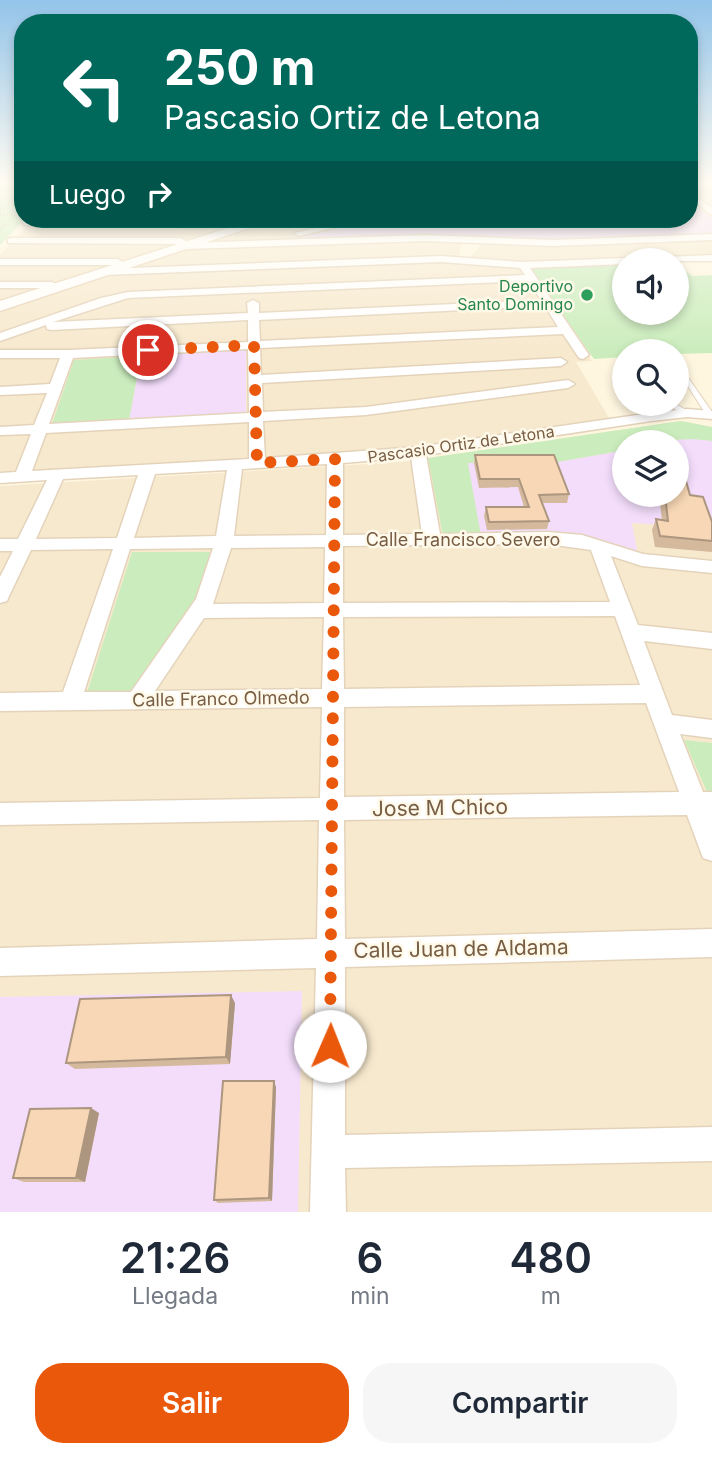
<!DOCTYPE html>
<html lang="es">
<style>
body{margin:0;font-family:Inter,sans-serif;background:#f6f6f7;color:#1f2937;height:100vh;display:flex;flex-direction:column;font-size:26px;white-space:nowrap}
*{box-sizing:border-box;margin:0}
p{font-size:23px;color:#747a83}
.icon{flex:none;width:38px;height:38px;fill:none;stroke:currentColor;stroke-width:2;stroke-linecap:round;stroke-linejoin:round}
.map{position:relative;height:1212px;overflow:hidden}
.details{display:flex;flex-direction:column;background:#fff;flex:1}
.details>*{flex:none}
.banner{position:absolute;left:14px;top:14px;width:684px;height:214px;border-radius:28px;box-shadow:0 4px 10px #0003;background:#00695c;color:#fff;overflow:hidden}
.fabs{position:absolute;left:612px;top:248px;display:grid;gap:14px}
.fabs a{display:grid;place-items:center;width:77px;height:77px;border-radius:50%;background:#fff;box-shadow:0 4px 10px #0003;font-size:35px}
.pin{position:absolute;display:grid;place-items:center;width:60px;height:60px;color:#fff;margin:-30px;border:4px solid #fff;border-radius:50%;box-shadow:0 2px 7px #0007}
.me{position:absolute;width:77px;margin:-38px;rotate:1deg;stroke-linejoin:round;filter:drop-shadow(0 0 5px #0008)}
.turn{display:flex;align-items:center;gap:24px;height:147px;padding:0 35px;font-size:32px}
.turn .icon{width:91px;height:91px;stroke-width:2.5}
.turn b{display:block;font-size:49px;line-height:60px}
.then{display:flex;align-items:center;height:66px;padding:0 35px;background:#0003;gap:14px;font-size:26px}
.eta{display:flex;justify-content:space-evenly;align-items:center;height:119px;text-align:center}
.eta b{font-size:42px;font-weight:600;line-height:49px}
.action{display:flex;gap:14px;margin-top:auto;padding:14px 35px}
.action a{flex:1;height:80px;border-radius:28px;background:#ea580c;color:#fff;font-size:28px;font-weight:600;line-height:80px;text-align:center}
.action a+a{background:#f6f6f7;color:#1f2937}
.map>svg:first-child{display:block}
.residential{fill:#f7e9ce;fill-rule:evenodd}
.education{fill:#f3ddfb}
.green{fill:#cbedbd}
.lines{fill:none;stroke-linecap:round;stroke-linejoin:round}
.lane-casing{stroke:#e4d3bb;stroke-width:2}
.street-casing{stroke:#e4d3bb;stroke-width:3}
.secondary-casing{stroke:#e9d5b8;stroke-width:3}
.path{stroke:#dcba98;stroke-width:2;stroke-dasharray:1 2.5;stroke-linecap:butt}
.lane{fill:#fff;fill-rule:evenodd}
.street{fill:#fff;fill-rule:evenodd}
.secondary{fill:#fff;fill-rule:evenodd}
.wall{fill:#d4b99c}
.shaded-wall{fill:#ad967f}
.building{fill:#f7d7b5;stroke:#ad967f;stroke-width:2}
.route{stroke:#ea580c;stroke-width:12;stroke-dasharray:0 21.6}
.leisure-dot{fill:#2e9e5b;stroke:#fff9e9;stroke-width:2.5}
.labels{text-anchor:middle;stroke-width:5;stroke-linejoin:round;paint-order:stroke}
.far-leisure-label{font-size:16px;fill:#27864d;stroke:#fff9e9;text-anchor:end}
.far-street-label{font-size:16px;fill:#785d45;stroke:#fff9e9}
.street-label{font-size:18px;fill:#785d45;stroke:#fff9e9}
.near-street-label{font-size:21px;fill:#785d45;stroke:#fff9e9}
</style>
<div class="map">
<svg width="712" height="1212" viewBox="0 0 712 1212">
<rect width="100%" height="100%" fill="#fff6e0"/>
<!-- residential -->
<path class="residential" d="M690,181H712V258L518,264L470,258L481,244L462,243L458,262L526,269L592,361L576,362L609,418L389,450L0,474V308L278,219H690Z
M34,219H244V221L0,300V255Z
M681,421L712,427V1212H0V486L401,462ZM625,443H677V495H625Z"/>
<!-- education -->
<path class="education" d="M690,201L712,218V237L546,242L420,237L287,240L385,219H690Z
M246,350V414L129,420L141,356Z
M691,437L712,441V528L632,523L638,555L579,535L481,536L467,463H552L625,450V495H677V443H662Z
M302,991L298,1212H0V997Z"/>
<!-- green -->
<path class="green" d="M0,181H23V219H25L0,245Z
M677,264L692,276L712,275V353L677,354V352H625V357L594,359L531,269L625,265V313H677Z
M141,356L129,420L52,424L74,360Z
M681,421L712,427V441C683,436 654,443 625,443V450L552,463H468L481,536H443L428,458Z
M132,552H210L200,596L128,695L86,696Z
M684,740L712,743V794H708Z"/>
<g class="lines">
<!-- lane casing -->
<g class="lane-casing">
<path id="lane" d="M683,376H687L712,412V416H707L682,377Z
M616,379L625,382V387L614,382L613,381Z
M667,404H676L691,413L687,415H684Z"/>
</g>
<!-- street casing -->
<g class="street-casing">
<path id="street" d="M712,185V189L690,190V186Z
M690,192L712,208V215L690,199Z
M354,219H371L299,236L294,233Z
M28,220L244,222L249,225L244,228L25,225L23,223Z
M712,234V240L553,246L425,241L186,249L181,246L186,243L425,235L553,240Z
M11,238H181L186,241L181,244L8,243V239Z
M712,255V261H638L643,258Z
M441,256L523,262L625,258L630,261H625V264L530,268L589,355L583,359L579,358L563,334L260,348L261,375L561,358L567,362L561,366L262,383L263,412L366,407L568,380L575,384L568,388L366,415L263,421L265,458L418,447L651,413L687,409L712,411V419L687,417L651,421L426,455L440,534L548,532L582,535L643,554L712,561V573L642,566L611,556L638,625L712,633V649L644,641L672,715L712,720V738L680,734L703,792H712V861L703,858L687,815L344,820L345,939L712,929V957L345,967V1135L712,1127V1161L345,1168L346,1212H310L316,968L0,976V948L317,939L319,820L0,825V803L320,798L322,707L0,711V693L63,692L113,549L31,550L9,596L7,601L0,603V577L13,551H0V539H18L47,480L0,483V473L16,472L31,434L0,435V427L34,425L47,393L0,395V387L50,384L60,358H0V350H68L248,342V320L51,330L47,329L46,325L0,341V333L101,298L128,292L525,275L520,268L441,262L104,275L99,272L104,269ZM529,281L541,300L259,313V303L253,300L247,303L248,313L53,322L128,298ZM545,306L558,327L260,341L259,320ZM248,349L249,413L49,424L73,358ZM249,422V459L32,471L46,433ZM411,457L422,534L343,535V463ZM327,464L326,535L234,536L242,469ZM227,470L216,536L134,538L155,474ZM138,475L117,538L36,539L63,479ZM548,544L591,550L610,602L343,603V546ZM325,547L324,603L213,604L231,548ZM213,548L196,599L131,692H84L130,549ZM615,616L640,685L344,689L343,617ZM324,617L322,689L155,691L204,618ZM646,703L679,792L344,797V707Z
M0,259H118L123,262L118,265H0Z
M0,282H52L57,285L52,288H0Z"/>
</g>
<!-- secondary casing -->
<g class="secondary-casing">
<path id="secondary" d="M256,219H276L0,311V301Z"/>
</g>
<!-- path -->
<path class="path" d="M0,210L14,197L23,196
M0,215H18
M0,230L14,215"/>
<!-- lane -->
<use href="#lane" class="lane"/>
<!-- street -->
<use href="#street" class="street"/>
<!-- secondary -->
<use href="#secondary" class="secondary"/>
</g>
<!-- wall -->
<path class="wall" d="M475,455L569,494L567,503H542L549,521L547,529L487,530L484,516L486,507H524L518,487L479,488L474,463Z
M659,495H690L712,522V552L655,547L652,530L656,519L662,520Z
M235,1003L230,1064L75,1069L66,1063Z
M276,1087L272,1201L218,1203L214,1200Z
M99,1113L85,1182H24L13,1178Z"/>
<!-- shaded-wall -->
<path class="shaded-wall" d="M231,995L235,1003L230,1064L226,1057Z
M274,1081L276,1087L272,1201L269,1198Z
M91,1108L99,1113L85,1182L76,1178Z"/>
<!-- building -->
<path class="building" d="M475,455H554L569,494L539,495L549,521L489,522L486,507H529L519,479H480Z
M677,466L682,467L690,495L703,497L712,522V541L660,536L656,519L668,521L665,495H677Z
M231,995L226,1057L66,1063L80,999Z
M223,1081H274L269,1198L214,1200Z
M91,1108L76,1178H13L30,1109Z"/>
<!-- sky -->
<linearGradient id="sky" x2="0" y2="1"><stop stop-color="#93c4e9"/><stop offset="0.52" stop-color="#fffbf1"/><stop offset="1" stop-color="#fffbf1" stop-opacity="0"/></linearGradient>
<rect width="712" height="350" fill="url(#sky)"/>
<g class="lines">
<!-- route -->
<path class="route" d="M148,350L254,345L257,463L335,459L330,1046"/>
</g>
<!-- markers -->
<circle class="leisure-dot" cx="587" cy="295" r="7"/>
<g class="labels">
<!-- far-leisure labels -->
<g class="far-leisure-label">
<text x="573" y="292">Deportivo<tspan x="573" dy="18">Santo Domingo</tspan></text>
</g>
<!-- far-street labels -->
<g class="far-street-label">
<text transform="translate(461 444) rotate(-8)" y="6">Pascasio Ortiz de Letona</text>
</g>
<!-- street labels -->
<g class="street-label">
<text x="463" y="546">Calle Francisco Severo</text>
<text transform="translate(221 699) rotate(-1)" y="6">Calle Franco Olmedo</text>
</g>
<!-- near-street labels -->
<g class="near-street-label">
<text transform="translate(440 808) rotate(-1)" y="7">Jose M Chico</text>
<text transform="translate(461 949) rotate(-1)" y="7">Calle Juan de Aldama</text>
</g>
</g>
</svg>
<div class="fabs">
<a><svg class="icon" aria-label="sound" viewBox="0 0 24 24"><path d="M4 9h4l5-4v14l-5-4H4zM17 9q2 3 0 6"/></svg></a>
<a><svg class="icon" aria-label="search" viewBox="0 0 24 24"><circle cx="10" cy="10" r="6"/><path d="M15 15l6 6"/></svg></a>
<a><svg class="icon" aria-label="layers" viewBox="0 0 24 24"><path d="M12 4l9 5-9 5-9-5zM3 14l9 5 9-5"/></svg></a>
</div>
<div class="pin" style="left:148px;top:350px;background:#d93025"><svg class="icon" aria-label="arrive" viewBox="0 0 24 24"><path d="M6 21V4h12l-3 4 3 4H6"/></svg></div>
<svg class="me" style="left:330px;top:1046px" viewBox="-20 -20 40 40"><circle r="19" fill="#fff"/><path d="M0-13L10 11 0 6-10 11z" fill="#ea580c"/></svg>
<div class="banner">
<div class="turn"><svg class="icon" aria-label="left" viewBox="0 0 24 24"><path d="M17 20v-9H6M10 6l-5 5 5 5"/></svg><div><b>250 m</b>Pascasio Ortiz de Letona</div></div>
<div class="then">Luego<svg class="icon" aria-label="right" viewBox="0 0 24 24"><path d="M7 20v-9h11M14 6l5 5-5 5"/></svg></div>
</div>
</div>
<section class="details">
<div class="eta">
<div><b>21:26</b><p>Llegada</p></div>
<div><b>6</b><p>min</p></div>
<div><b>480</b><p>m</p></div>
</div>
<div class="action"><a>Salir</a><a>Compartir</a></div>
</section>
